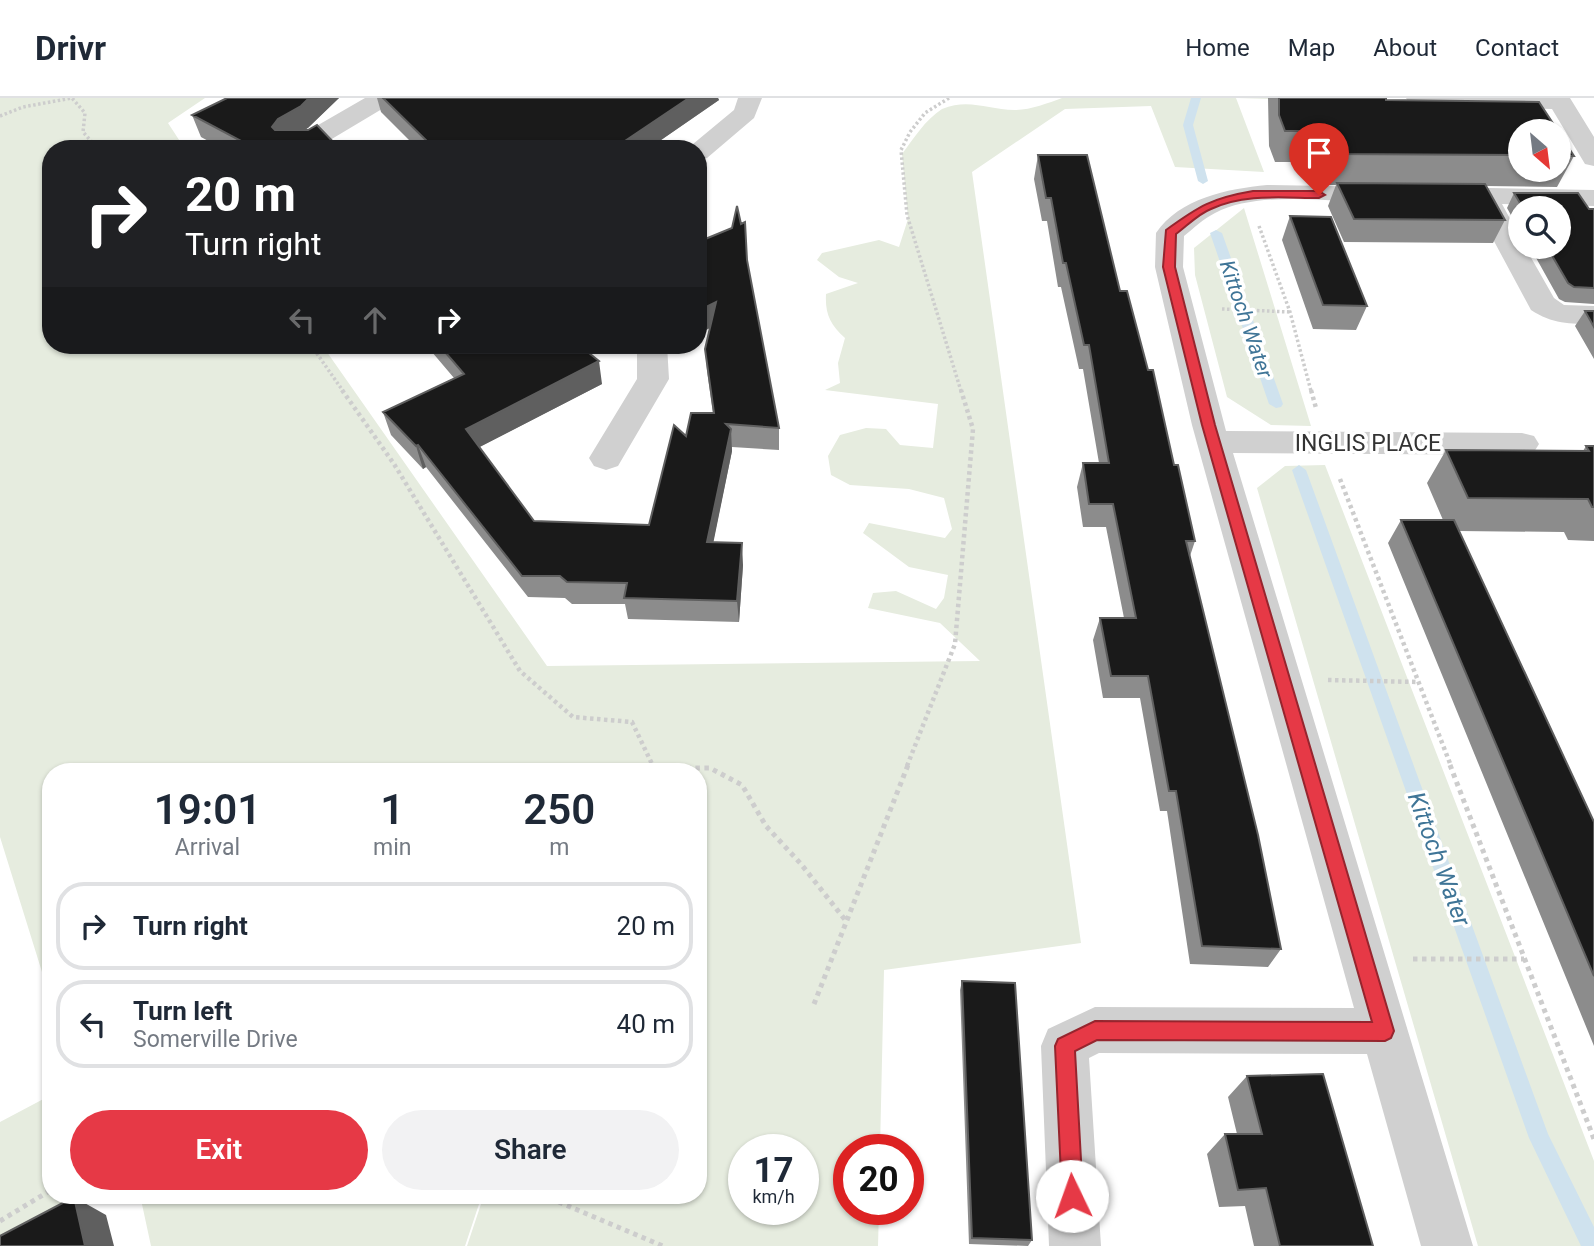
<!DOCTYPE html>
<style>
body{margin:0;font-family:Roboto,sans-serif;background:#f2f2f3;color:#1f2937;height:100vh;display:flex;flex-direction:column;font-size:26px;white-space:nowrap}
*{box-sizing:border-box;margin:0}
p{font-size:23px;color:#747a83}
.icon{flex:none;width:38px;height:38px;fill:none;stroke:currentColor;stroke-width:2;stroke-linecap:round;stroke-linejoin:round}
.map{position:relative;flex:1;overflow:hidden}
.side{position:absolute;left:42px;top:665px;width:665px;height:441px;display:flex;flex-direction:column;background:#fff;border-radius:28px;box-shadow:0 2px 5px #0004}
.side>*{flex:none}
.guide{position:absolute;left:42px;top:42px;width:665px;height:214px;border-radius:28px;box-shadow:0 2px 5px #0004;background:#202124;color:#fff;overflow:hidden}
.needle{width:46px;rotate:152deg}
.tools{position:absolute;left:1508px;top:21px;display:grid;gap:14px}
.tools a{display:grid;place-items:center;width:63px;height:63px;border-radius:50%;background:#fff;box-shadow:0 2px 5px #0004;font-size:35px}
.speed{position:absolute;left:728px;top:1036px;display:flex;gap:14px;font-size:35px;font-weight:700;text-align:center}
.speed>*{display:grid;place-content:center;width:91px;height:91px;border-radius:50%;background:#fff;box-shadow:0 2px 5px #0004;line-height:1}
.speed small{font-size:18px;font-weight:400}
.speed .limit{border:10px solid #d22;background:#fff;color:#111}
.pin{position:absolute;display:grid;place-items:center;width:60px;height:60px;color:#fff;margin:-72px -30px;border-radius:50% 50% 50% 0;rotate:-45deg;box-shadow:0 0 7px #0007}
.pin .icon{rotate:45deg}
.me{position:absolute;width:77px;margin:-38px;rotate:357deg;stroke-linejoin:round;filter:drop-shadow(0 0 5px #0008)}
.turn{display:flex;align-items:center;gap:24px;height:147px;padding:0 28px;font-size:32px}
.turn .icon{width:91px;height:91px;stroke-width:2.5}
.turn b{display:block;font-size:49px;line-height:60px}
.lanes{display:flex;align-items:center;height:66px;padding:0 28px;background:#0003;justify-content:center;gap:35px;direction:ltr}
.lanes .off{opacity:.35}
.eta{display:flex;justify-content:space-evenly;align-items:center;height:119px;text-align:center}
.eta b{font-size:42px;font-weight:600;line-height:49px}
.button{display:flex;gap:14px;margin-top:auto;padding:14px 28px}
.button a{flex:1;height:80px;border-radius:42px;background:#e63946;color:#fff;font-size:28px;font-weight:600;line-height:80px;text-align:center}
.button a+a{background:#f2f2f3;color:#1f2937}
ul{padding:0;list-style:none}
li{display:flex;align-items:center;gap:21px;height:88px;margin:0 14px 10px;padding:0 14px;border:4px solid #e0e1e3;border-radius:28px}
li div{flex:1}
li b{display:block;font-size:26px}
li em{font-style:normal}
header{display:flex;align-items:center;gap:42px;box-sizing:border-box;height:98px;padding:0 35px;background:#fff;border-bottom:2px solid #e0e1e3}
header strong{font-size:33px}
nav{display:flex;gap:38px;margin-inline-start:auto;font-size:24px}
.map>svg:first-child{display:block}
.green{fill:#e6ecdf;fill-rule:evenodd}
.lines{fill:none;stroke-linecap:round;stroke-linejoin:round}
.stream{fill:#cfe2ee;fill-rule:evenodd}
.path-far2{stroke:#cdcdcd;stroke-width:3.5;stroke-dasharray:2.5 2.5;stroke-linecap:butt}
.path-far1{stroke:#cdcdcd;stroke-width:4.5;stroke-dasharray:3.5 3.5;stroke-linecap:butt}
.path{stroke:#cdcdcd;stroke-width:5;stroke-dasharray:4.5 4.5;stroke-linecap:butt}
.minor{fill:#d0d0d0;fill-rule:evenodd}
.wall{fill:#8c8c8c}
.shaded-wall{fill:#5f5f5f}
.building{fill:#1a1a1a;stroke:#5f5f5f;stroke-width:2}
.route{fill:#e63946;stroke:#96252e;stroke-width:2}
.labels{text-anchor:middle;stroke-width:7;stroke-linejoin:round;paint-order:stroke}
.far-water-label{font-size:21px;font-style:italic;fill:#3f7597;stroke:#fff}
.street-label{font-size:23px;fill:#333;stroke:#fff}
.water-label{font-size:24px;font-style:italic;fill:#3f7597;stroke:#fff}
</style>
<header>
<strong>Drivr</strong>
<nav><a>Home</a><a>Map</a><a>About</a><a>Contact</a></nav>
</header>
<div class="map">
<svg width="1594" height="1148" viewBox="0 0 1594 1148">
<rect width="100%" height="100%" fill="#fff"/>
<!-- green -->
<path class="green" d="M0,0H205L168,25L185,51H51V247H322L547,568L980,563L940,525L868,510L873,495L896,493L936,511L944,500L948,477L909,469L863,435L869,425L945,440L952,431L944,400L909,391L850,387L831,377L828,358L840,337L866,330L886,331L900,347L933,350L938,306L825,292L840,285L838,265L845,240C830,226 825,216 826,196L858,185L839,179L817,162L822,155L879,142L899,149L908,121L902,56C914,40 925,22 942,11C970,0 987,12 1015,12C1031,12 1048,5 1062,0H1308L1313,2L1236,0L1264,74L1175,69L1151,8L1065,11L972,74L1081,845L884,872L880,1052H849V1111H879L878,1148H467L484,1097H698V674H51V903L0,739ZM744,1052H803V1111H744Z
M1244,110L1311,328L1271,327L1227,299L1195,177L1194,150Z
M1325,367L1594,1063V1148H1478L1257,390L1285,368Z
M51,997V1097H89L0,1138V1024Z
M140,1097H482L465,1148H151Z"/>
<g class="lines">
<!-- stream -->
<path class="stream" d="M1191,0H1201L1193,27L1208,83L1203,86L1198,83L1183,27Z
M1216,132L1222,135L1283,306L1281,309L1276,310L1269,306L1210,135Z
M1299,367L1306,372L1548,1036L1594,1129V1148H1581L1529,1040L1292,372Z"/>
<!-- path-far2 -->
<path class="path-far2" d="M949,0L925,15L910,34L901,52L907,117L961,293
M0,18L23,9L72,0L85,15L83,34L98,51
M1259,128L1290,214L1311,293
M1222,211L1290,214
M311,247L343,293"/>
<!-- path-far1 -->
<path class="path-far1" d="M342,292L394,366L520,573L573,619L632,624L653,668
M1311,292L1316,310
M1340,381L1451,668
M1328,582L1418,584
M907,668L955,546L973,331L961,292"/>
<!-- path -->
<path class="path" d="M652,667L654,670H710L742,687L766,728L801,766L846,823
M1450,667L1594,1041
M1413,861H1524
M814,906L908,667
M542,1097L663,1148
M0,1123L51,1092"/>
<!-- minor -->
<path class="minor" d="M365,0H395L392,5L315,51H283L287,45Z
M738,0H762L754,20L707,60L698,62V51H687L734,12Z
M1406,0H1570L1594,39V68L1585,66L1552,11L1418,7L1409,5Z
M1267,87L1383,89L1393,91L1397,97L1393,103L1383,105C1334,104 1259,92 1215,115C1203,121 1194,130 1184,138L1183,169L1226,333L1522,335L1534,338L1539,346L1534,354L1522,357L1233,355L1473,1148H1421L1367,956L1099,955L1089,960L1101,1148H1049L1041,948L1048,931L1095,909L1354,910L1192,327L1155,169L1156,135C1180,100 1227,91 1267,87Z
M1440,89L1594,92V108L1502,106L1521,141V149H1525L1554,200L1564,207L1594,208V226C1570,226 1552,226 1531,212L1474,106L1430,103L1426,97L1430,91Z
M637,247H667L669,281L618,368L606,372L594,368L589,360L637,281Z"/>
</g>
<!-- wall -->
<path class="wall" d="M227,0H339L305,32L340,51H223L201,39L192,17Z
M377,0H718L719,2L648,51H418L381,14Z
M1268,0H1386V2L1521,33V72H1559V35L1574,58L1557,89L1486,88L1505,122L1493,145L1344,144L1328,108L1336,87H1318L1308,64H1275L1269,48Z
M1038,57L1120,193L1174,367L1195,443L1190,458L1281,851L1268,869L1190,866L1167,713H1160L1140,600H1103L1093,542L1100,520H1124L1106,429H1083L1077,389L1083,365H1099L1083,271H1079L1061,189H1058L1047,123H1042L1034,81Z
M1514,95L1589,111H1594V206L1565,204L1559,201L1530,149H1559V110H1521V135L1507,110Z
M1290,118L1367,208L1356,232L1313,231L1282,142Z
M698,144L747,162L779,330V352L732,349V353L713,444L743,467L739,524L628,521L625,506H572L565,500L528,499L426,369L423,371L391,337L383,314L454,280L426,247H579L602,286L479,349L534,423L649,427L686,338L713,315L707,273L705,251L710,230L702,234L698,211Z
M1585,213H1594V261L1575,228Z
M1586,348H1594V443L1568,442L1564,434L1459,433L1594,724V948L1388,445L1401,422H1443L1427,385L1446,352L1583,353Z
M962,883L1032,1142L1028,1148L969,1146L960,892Z
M1247,978L1373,1148H1254L1245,1108L1219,1109L1207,1056L1225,1036H1237L1228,999Z"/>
<!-- shaded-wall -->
<path class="shaded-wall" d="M309,0H339L308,30L286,43L272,29L278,21Z
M689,0H718L719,2L648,51H613Z
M716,204L717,226L702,234L700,212Z
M599,263L602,286L472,353L466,331Z
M731,331L732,353L709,466L707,444Z
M418,347L426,369L423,371L416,348Z
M742,445L743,467L739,524L737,503Z
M74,1099L106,1117L114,1148H85Z"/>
<!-- building -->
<path class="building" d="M227,0H309L301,8L278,21L272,29L275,32H308L317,27L340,51H256L192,17Z
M383,0H689L613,51H435Z
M1279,0H1386V2L1539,4L1558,33H1521V57L1330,56L1320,33H1285L1279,17Z
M1559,35L1574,58H1559Z
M1038,57H1087L1120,193H1127L1148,272H1153L1174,367H1178L1195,443H1186L1258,737L1281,851L1202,848L1176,693H1169L1148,578H1111L1100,520H1136L1113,406H1089L1083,365H1109L1089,247H1084L1066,165H1063L1051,100H1046Z
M1337,85L1485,86L1505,122L1354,121Z
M1514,95H1578L1589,111H1594V190L1574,189L1568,185L1547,149H1559V110H1523Z
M737,108L741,126L745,124L747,162L779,330L726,326L731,331L707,444L742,445L737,503L624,500L627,485L567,484L560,478H522L418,347L416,348L383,314L464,276L439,247H579L599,263L466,331L534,423L649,427L674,327L686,338L691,315H714L705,251L716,204L700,212L698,201V144L732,130Z
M1290,118L1331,119L1367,208L1323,207Z
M1585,213H1594V229Z
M1586,348H1594V409H1592L1588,401L1468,400L1446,352L1589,353Z
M1401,422H1454L1594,724V878Z
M962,883L1015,885L1032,1142L972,1140Z
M1323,976L1373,1148H1280L1266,1090L1238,1092L1225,1036H1262L1247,978Z
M74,1099L85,1148H0V1138Z"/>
<!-- route -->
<path class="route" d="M1253,93H1319L1325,97L1319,100C1284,100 1244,95 1211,111C1198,116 1187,128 1176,136L1175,169L1215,327L1394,933L1391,940L1385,943L1097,942L1075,953L1083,1098L1080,1105L1072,1109L1065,1105L1062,1098L1055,948L1058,941L1095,923L1372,924L1202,327L1163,169L1166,132C1199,108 1212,100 1253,93Z"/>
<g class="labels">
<!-- far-water labels -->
<g class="far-water-label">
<text transform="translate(1246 221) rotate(71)" y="7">Kittoch Water</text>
</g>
<!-- street labels -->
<g class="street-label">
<text x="1368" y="353">INGLIS PLACE</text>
</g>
<!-- water labels -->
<g class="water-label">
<text transform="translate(1439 761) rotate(70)" y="8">Kittoch Water</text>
</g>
</g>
</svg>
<div class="tools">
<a><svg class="needle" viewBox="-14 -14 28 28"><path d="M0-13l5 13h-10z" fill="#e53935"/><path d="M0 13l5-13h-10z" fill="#747a83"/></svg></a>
<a><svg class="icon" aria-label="search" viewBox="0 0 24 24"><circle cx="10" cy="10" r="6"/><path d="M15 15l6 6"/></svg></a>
</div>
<div class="speed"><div>17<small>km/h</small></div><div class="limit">20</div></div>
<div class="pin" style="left:1319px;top:97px;background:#d93025"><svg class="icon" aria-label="arrive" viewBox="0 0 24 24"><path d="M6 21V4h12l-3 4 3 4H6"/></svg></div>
<svg class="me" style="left:1072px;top:1098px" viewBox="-20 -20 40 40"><circle r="19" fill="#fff"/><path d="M0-13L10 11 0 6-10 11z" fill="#e63946"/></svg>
<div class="guide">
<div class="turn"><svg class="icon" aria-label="right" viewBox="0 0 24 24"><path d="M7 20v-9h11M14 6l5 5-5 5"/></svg><div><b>20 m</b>Turn right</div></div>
<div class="lanes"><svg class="icon off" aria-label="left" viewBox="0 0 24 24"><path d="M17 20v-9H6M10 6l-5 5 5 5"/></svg><svg class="icon off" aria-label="ahead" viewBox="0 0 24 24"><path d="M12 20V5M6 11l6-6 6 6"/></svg><svg class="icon" aria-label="right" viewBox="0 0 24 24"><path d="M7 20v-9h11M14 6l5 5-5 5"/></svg></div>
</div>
<section class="side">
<div class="eta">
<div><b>19:01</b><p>Arrival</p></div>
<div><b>1</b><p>min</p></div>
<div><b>250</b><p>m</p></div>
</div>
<ul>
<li><svg class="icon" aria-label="right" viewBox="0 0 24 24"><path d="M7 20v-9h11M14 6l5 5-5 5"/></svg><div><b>Turn right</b></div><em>20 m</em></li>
<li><svg class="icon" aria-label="left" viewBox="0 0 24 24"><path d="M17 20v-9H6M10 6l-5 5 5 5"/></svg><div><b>Turn left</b><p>Somerville Drive</p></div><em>40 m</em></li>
</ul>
<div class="button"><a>Exit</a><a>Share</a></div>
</section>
</div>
